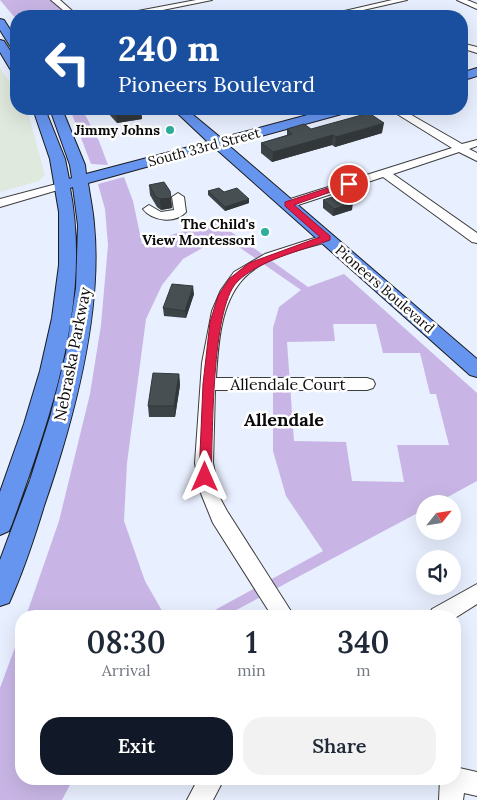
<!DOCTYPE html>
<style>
body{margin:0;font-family:Lora,serif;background:#f2f2f3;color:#1f2937;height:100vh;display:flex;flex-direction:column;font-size:19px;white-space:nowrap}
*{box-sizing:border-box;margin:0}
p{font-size:16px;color:#747a83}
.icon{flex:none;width:28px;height:28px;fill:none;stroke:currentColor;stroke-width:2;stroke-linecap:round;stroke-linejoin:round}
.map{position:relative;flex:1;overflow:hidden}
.panel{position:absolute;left:15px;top:610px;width:446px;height:175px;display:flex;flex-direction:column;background:#fff;border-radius:20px;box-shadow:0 5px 20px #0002}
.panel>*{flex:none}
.top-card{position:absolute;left:10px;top:10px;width:458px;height:105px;border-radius:20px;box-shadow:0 5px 20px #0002;background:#1a4fa0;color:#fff;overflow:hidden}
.needle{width:32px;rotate:60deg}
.controls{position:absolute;left:416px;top:495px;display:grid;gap:10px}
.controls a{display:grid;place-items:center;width:45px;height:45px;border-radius:50%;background:#fff;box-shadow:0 5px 20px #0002;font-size:25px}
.pin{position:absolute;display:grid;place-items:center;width:42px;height:42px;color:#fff;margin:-21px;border:2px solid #fff;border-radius:50%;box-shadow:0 1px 5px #0007}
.me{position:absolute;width:55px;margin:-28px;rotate:0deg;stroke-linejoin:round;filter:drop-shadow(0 0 4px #0008)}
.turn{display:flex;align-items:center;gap:18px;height:105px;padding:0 25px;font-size:22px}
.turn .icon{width:65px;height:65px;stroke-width:2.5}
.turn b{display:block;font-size:35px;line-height:42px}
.eta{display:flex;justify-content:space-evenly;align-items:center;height:85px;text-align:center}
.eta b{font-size:30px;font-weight:600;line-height:35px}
.cta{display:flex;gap:10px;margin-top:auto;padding:10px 25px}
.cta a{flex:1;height:58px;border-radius:20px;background:#111827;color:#fff;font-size:20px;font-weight:600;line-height:58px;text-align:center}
.cta a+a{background:#f2f2f3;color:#1f2937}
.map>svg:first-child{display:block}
.industrial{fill:#e0e9de}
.green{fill:#c8b5e5;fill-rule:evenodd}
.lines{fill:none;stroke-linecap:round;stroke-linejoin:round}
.minor-casing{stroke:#3d3d3d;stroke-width:2}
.major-casing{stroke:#1b1b1b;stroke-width:2}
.minor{fill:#fff;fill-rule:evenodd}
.major{fill:#6695f0;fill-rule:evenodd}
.wall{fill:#3d4447}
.shaded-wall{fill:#323739}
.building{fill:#474f52;stroke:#323739}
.route{fill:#e11d48;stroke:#92132f}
.poi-dot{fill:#2cb09d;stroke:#fff;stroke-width:2}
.labels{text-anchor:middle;stroke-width:5;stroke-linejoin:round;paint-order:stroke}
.far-poi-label{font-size:14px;font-weight:bold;fill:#0a0a0a;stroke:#fff;text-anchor:end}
.far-street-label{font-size:14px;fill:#0a0a0a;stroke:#fff}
.street-label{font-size:16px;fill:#0a0a0a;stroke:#fff}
.neighbourhood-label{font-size:18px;font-weight:bold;fill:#0a0a0a;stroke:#fff}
</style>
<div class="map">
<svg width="477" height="800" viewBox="0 0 477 800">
<rect width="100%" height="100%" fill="#e8effe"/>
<!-- industrial -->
<path class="industrial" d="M0,68L16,91V109H27L45,175L39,181L0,192Z"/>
<!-- green -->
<path class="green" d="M0,0H55L74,16H16V19Z
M70,109H82L99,141L108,165L91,164Z
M124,177L133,201L142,244L216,221L308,287L344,274L477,393V481L435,504H425V509L225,616H204L323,551L286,496L273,451V328L279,307L301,290L223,236L183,259L162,285L146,319L127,463L124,521L145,581L165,616H26L59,521L90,394L101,325L108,245L105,209L98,184ZM333,324H376L383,353H420L430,394H436L449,445H397L404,482L352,481L346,442L294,441L287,342L335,341Z
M21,631V779H73L62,800H0V688Z"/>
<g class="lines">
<!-- minor casing -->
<g class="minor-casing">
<path id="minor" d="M51,0H60L78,16H70Z
M196,0H212L133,16H118L122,14Z
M392,0H407L337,16H323Z
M457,0H467L477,4V9Z
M461,43L477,47V53L461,48Z
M389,109H401L462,144L477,140V146L469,149L477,153V161L459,152L393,174L477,233V243L472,242L383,177L292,207H284L282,204L284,201L452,148Z
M64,182L70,185L68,187L0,207V199Z
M178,193L184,197L186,212C175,224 152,221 143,209L149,205L161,212L174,210L172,197Z
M327,234L331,235L333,238L331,241C303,249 264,256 243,279C220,304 218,346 216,378H367L373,380L375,384L373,388L367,390H215L213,463L220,498L227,511L294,616H272L213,523L200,491L195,463L202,363L212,311L221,290L234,272L265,254Z
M477,584V604L455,618L429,616L432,609Z
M455,767L477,772V796L464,793L463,800H439L440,779H455Z
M198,779H224L213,800H187Z"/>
</g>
<!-- major casing -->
<g class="major-casing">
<path id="major" d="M0,19L4,20L16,39V50L12,49L0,30Z
M0,40L4,41L16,60V72H12L0,52Z
M477,68V76L461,81V73Z
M33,109H45L65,159L69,179L72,178L70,165L50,109H62L85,165L86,174L208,142L173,109H186L221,138L330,109H350L349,112L228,145L477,359V377L470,375L215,148L88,183C90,197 93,210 94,224C103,314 73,422 44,506C34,539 23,572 9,603L0,606V560L30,480L50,417L66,353L76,288L78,225L73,187L70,188C92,302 50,418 12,524L9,531L0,535V492L24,424L40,371L52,318L59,265V212L50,159Z"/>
</g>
<!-- minor -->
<use href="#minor" class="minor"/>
<!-- major -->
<use href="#major" class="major"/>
</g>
<!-- wall -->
<path class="wall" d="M106,109H141L142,119L117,123L107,112Z
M287,129H311L382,133L335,147L332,145L272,162L261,153V143L287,135Z
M149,185L171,198L172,208L161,210L157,207L150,195Z
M208,191L224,192L249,203L225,211L208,195Z
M323,200L352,210L333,216L323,208Z
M194,294L186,318L164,316L163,308Z
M179,374L180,385L175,417H149L148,406Z"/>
<!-- shaded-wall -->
<path class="shaded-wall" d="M124,109H141L142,119L117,123L116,110Z
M422,109H430L421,111Z
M384,123L382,133L335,147L336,137Z
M333,135L332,145L272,162L273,152Z
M171,198L172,208L161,210L160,199Z
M249,199V203L225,211V207Z
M353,203L352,210L333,216L334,209Z
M193,286L194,294L186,318L185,311Z
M179,374L180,385L175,417L174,406Z"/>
<!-- building -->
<path class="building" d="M369,113L384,123L336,137L333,135L273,152L261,143L292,134L287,129L304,124L311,129Z
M164,182L170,191L171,198L160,199L156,197L149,185Z
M219,188L224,192L237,188L249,199L225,207L208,191Z
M342,194L353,203L334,209L323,200Z
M172,284L193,286L185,311L163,308Z
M153,373L179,374L174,406H148Z"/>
<!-- route -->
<path class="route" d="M346,182L353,184L294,205L330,236V240C300,251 259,260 237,282C211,309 213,437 211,477L209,481H201L199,477L203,384L210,322L218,296L229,279L249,263L320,237L285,206V202Z"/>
<!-- markers -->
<g class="poi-dot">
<circle cx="170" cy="130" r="5"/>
<circle cx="265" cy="232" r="5"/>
</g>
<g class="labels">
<!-- far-poi labels -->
<g class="far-poi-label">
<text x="160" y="135">Jimmy Johns</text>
<text x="255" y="229">The Child's<tspan x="255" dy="16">View Montessori</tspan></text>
</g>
<!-- far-street labels -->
<g class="far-street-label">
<text transform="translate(204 147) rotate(-15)" y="5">South 33rd Street</text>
<text transform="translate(385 289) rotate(41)" y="5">Pioneers Boulevard</text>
</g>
<!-- street labels -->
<g class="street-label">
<text transform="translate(72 354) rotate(-79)" y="6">Nebraska Parkway</text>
<text x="288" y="390">Allendale Court</text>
</g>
<!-- neighbourhood labels -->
<g class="neighbourhood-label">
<text x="284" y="426">Allendale</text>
</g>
</g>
</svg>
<div class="controls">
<a><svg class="needle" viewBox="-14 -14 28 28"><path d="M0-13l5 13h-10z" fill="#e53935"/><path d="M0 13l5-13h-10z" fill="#747a83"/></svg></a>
<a><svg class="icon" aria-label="sound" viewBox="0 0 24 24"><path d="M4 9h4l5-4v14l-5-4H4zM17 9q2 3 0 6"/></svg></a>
</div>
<div class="pin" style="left:349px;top:184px;background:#d93025"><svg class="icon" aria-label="arrive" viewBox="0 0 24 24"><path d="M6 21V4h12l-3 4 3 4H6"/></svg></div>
<svg class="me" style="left:205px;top:477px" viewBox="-20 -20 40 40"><path d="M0-17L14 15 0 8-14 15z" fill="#e11d48" stroke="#fff" stroke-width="4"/></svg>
<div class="top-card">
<div class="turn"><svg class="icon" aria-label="left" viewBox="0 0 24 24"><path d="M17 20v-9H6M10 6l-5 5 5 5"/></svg><div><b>240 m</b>Pioneers Boulevard</div></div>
</div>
<section class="panel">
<div class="eta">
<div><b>08:30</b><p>Arrival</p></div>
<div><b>1</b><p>min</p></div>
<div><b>340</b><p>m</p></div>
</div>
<div class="cta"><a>Exit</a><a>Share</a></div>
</section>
</div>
